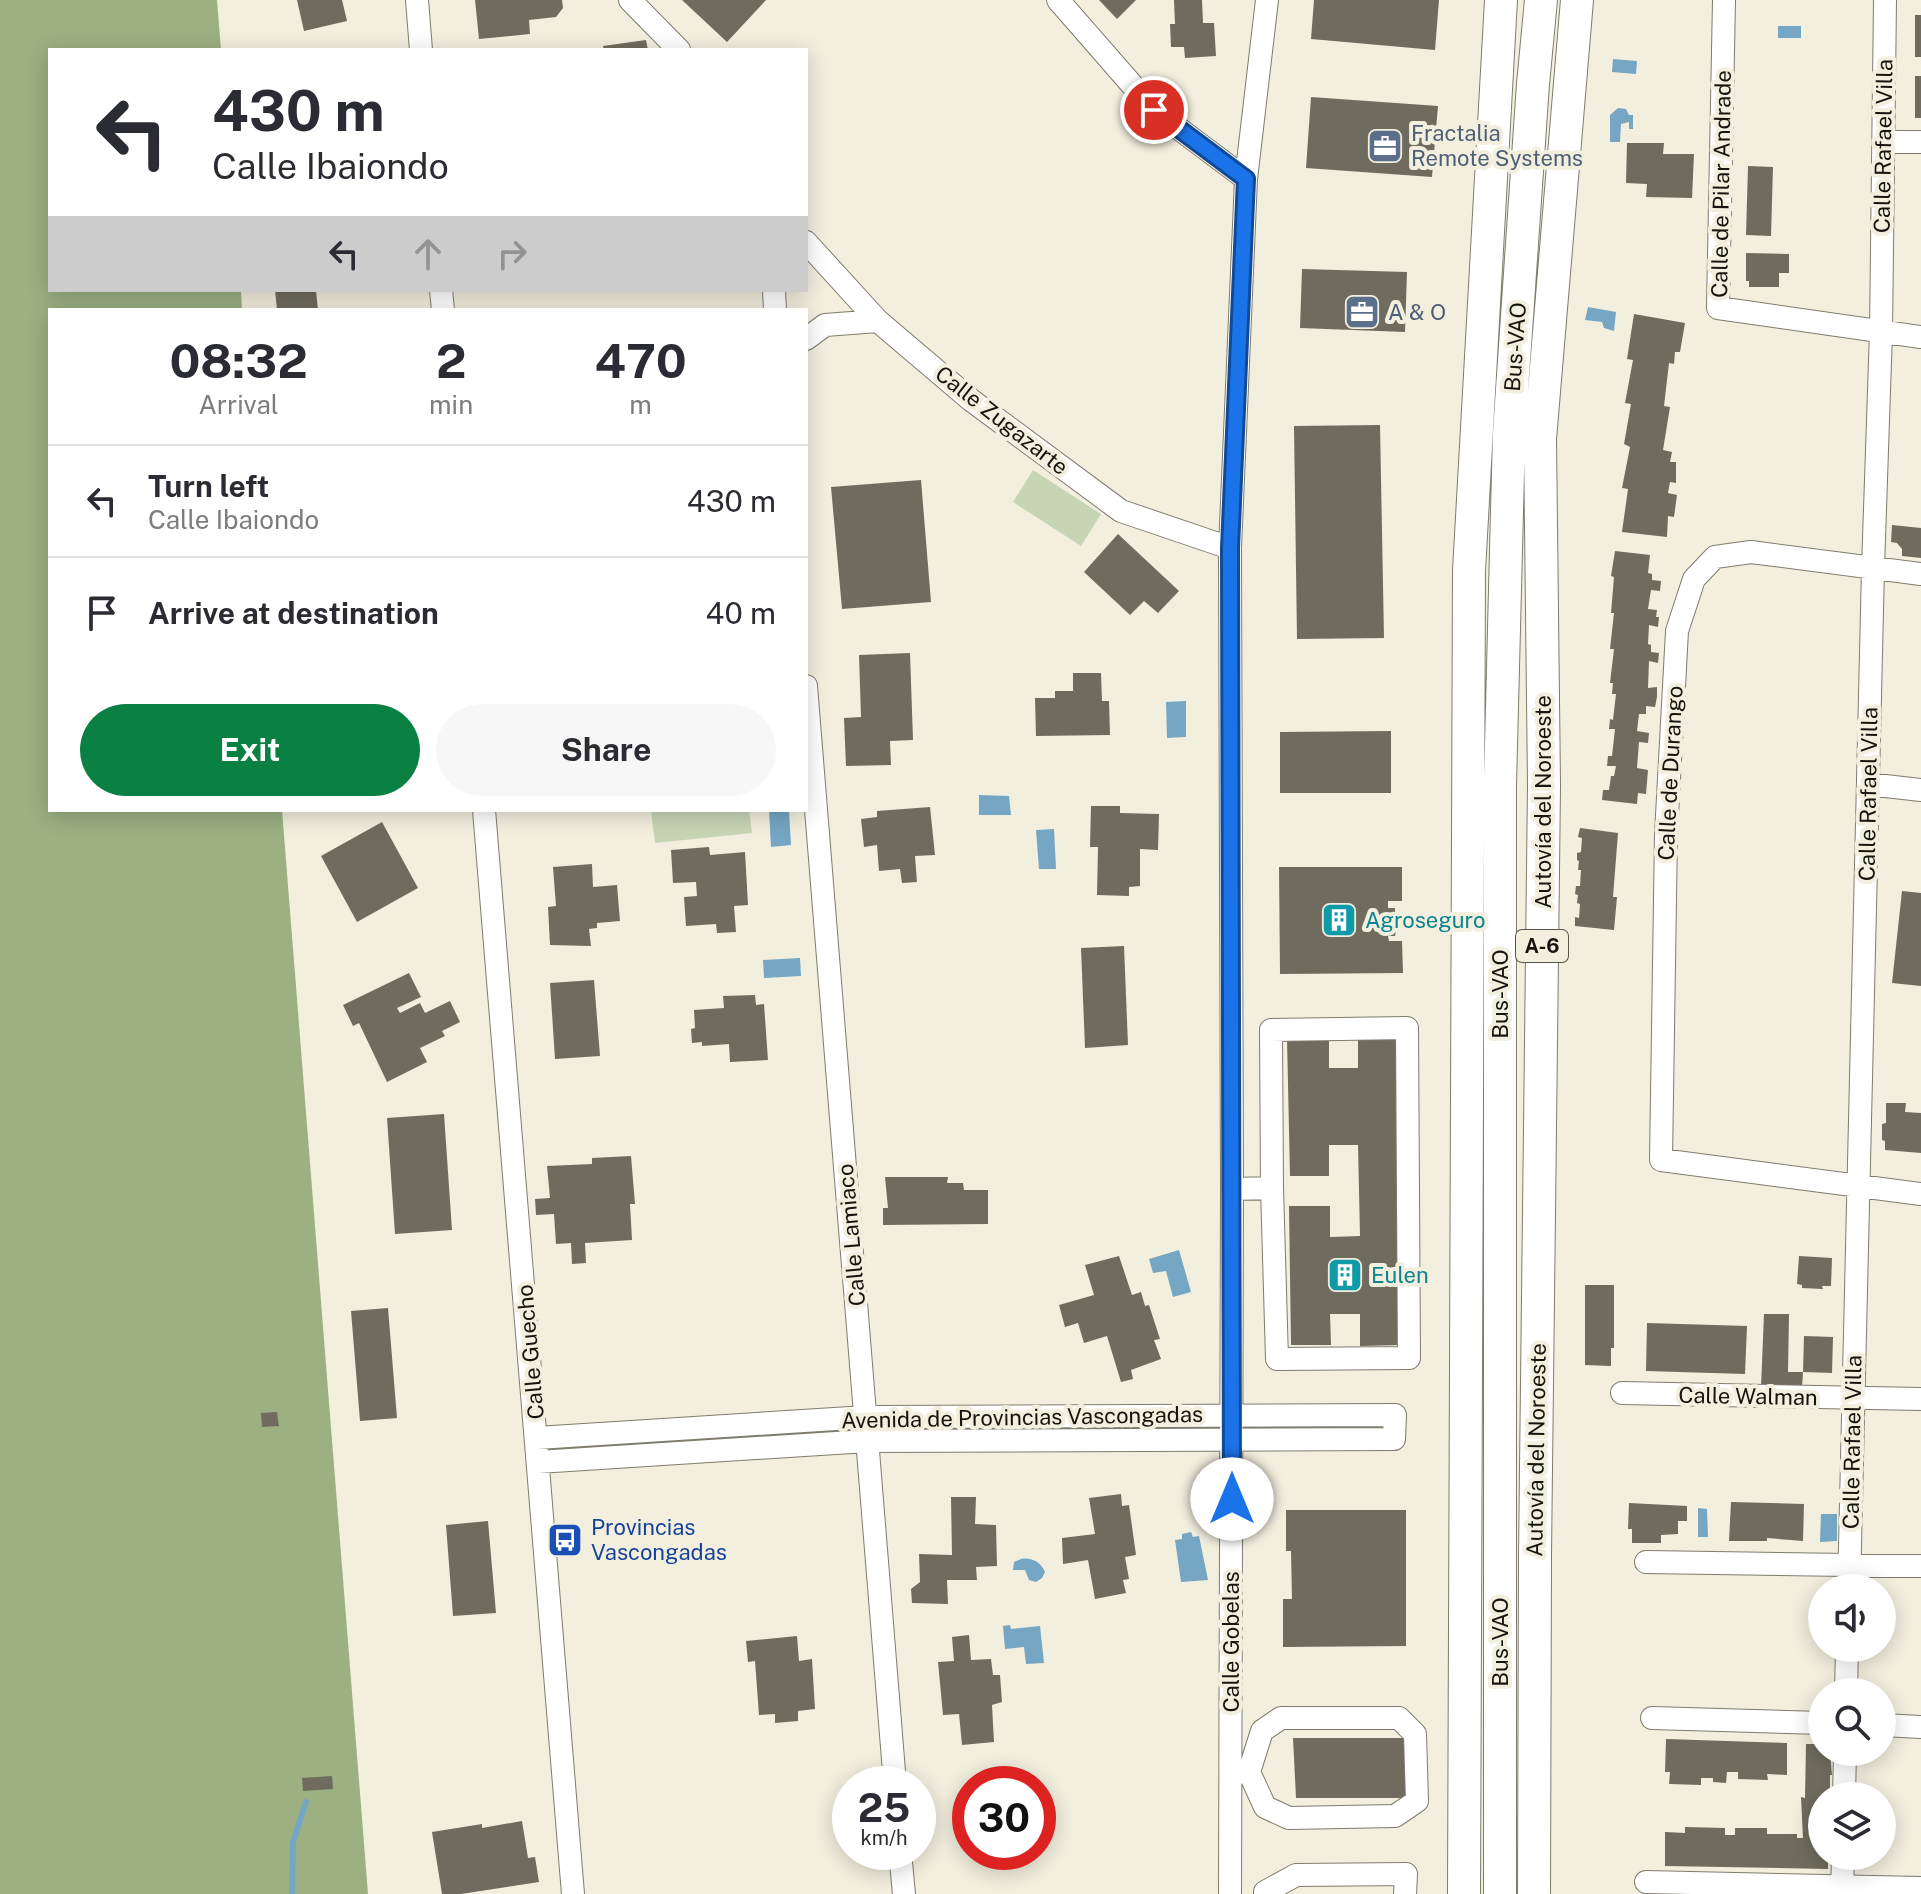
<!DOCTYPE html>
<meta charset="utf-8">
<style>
body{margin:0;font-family:"Public Sans",sans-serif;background:#f7f7f7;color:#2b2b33;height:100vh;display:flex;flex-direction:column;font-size:30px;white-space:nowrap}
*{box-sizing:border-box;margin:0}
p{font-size:26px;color:#7c7c81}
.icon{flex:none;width:44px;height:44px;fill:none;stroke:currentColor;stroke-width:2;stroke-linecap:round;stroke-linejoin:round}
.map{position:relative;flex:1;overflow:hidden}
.sheet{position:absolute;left:48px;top:308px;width:760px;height:504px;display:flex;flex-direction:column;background:#fff;border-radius:0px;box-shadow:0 4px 20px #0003}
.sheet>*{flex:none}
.top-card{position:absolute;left:48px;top:48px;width:760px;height:244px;border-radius:0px;box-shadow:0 4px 20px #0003;background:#fff;color:#2b2b33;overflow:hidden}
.controls{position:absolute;left:1808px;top:1574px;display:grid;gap:16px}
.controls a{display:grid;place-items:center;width:88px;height:88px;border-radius:50%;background:#fff;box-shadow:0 4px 20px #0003;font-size:40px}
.speed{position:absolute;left:832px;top:1766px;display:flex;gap:16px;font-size:40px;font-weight:700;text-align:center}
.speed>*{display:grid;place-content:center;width:104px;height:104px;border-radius:50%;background:#fff;box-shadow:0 4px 20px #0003;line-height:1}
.speed small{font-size:20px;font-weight:400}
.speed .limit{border:12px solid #d22;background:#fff;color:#111}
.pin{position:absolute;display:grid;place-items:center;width:68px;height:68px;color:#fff;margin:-34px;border:4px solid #fff;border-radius:50%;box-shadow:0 2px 8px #0007}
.me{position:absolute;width:88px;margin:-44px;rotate:0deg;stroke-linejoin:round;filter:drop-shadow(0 0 6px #0008)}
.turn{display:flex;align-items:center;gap:28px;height:168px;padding:0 32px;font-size:36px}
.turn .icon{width:104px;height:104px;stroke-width:2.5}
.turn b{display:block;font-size:56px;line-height:68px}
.lanes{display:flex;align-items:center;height:76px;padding:0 32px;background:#0003;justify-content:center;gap:40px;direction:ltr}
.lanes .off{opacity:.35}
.eta{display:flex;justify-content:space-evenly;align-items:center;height:136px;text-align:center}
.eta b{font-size:48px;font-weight:700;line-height:56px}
.action{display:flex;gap:16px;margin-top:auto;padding:16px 32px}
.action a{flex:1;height:92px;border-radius:48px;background:#0b8043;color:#fff;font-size:32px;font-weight:700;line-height:92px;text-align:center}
.action a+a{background:#f7f7f7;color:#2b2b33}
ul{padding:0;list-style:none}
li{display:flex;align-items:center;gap:24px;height:112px;padding:0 32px;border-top:2px solid #e1e1e2}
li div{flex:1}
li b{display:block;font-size:30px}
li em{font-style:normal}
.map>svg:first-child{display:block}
.green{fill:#c7d5b5}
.forest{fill:#9cb082}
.water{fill:#75a6c3}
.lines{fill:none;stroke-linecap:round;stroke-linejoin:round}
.stream{stroke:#75a6c3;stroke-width:6}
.building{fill:#6f6c5f}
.minor-casing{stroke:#7f7c6e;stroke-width:24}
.highway-casing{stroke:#7f7c6e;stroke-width:34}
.minor{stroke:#fff;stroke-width:22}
.highway{stroke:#fff;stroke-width:32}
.route-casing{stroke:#114b97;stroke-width:20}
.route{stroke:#1a73e8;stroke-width:14}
.labels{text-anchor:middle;stroke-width:8;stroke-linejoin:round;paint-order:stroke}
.shield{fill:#f2efdf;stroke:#57564d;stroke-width:2}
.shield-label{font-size:20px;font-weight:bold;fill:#15140e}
.service-label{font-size:22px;fill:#4e5e75;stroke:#f2efdf;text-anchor:start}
.street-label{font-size:22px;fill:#15140e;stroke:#f2efdf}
.culture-label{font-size:22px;fill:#0d838f;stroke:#f2efdf;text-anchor:start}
.transit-label{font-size:22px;fill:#164399;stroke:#f2efdf;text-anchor:start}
</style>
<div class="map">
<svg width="1921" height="1894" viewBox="0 0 1921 1894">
<rect width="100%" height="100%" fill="#f2efdf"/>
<!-- green -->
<path class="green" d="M1033,470L1101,514L1081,546L1013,502Z
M651,810H749L752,833L655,843Z"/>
<!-- forest -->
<path class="forest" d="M0,0H217L221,50H50V290H241L242,310H50V810H282L368,1894H0Z"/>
<!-- water -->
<path class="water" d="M1778,26H1801V38H1778Z
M1613,59L1637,61L1636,74L1612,72Z
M1618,108L1626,109L1629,115H1633V129H1629V122L1621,124L1620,142H1610V115Z
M1588,307L1616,312L1614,331L1604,328L1602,322L1585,320Z
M1186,701V737L1167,738L1166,702Z
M979,795L1009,796L1011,815H979Z
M769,810H789L791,845L771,847Z
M1054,829L1056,869H1039L1036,830Z
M800,958L801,976L764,978L763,960Z
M1179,1250L1191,1292L1173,1297L1166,1271L1153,1273L1149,1259Z
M1698,1508L1707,1509L1708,1537H1698Z
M1821,1514H1837V1541L1820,1542Z
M1191,1532L1193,1537L1199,1536L1208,1580L1181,1582L1175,1540L1182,1539V1534Z
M1021,1559C1031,1557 1041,1562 1045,1572L1042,1578L1036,1582L1029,1580L1025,1570H1013L1014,1562Z
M1010,1625L1011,1629L1040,1626L1044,1663L1026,1664L1024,1647L1005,1649L1003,1626Z"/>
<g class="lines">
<!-- stream -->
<path class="stream" d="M292,1894L293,1842L306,1802"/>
</g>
<!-- building -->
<path class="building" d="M297,0H342L347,21L304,31Z
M475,0H562L563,8L556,17L529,20L530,34L479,39Z
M682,0H766L727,42Z
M1099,0H1136L1117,19Z
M1174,0H1202L1203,23H1214L1216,56L1185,58L1184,47H1171L1170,24H1175Z
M1314,0H1439L1435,50L1311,39Z
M1915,15H1921V57H1915Z
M646,40L648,50H604L603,46Z
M1915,76H1921V118H1915Z
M1311,97L1438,106L1432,177L1306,168Z
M1627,143H1664L1663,154H1694L1692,198L1646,197L1647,184L1626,183Z
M1748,166L1773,167L1771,236L1746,235Z
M1746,253L1789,254V273H1779V287H1749V281H1746Z
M1302,269L1407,272L1405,332L1300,328Z
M275,290H316L318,310H277Z
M1634,314L1685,323L1680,352H1675L1674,364L1669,363L1664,406L1670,407L1663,450L1672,452L1670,462H1676V483L1670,482L1668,493L1677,495L1674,517L1668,516L1667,537L1622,532L1628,489L1622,488L1630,447L1624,444L1631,404L1625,403L1633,360L1627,359Z
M1380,425L1384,638L1297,639L1294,426Z
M921,480L931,602L842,609L831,487Z
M1892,525L1921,528V558L1902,556V549L1897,543L1891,542Z
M1118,534L1179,591L1158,613L1144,601L1130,615L1084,572Z
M1615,551L1650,555L1648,573L1652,574V580L1661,581L1660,591L1651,590L1648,609L1657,610L1656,617H1659L1658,627L1649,625L1648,644L1651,645V652L1659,653L1658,663L1649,661L1648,688L1657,687V697L1655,707L1646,706V714H1639L1637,731L1649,733L1648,743L1639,742L1637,768L1648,770L1646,794L1638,793L1637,804L1602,800L1603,790H1609L1611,776H1614L1616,766H1607L1608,756H1612L1615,729H1609L1610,719L1613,720L1616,694H1612L1613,683H1610L1614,649H1610L1614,613H1611L1614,577L1611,576Z
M910,653L913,740L890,741L891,765L846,766L844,718L861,717L859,655Z
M1073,673H1101L1102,701H1109L1110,735L1036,736L1035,698H1055V691H1073Z
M1391,731V793H1280V732Z
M1091,806H1120V813L1159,814L1158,850L1140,849V886L1129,887V896L1097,895L1098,847H1090Z
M930,807L935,855L915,856L917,882L902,883L900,869L879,871L877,845L864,847L861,819L877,817V811Z
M382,822L418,888L357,922L321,856Z
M1580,828L1618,833L1613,897H1617L1614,930L1575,926V917L1579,918L1580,904L1577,903L1578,895L1575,894L1576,886H1580L1581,870H1578L1579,861L1577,860V853L1581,852L1582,838L1578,837Z
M709,847L710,855L745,852L748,905L734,906L736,932L717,933L716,924L686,926L684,897L697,896L696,882L673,883L671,850Z
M592,864L593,887L617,885L620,921L597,923V928L589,929L591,946L550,945L548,907L556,906L553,867Z
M1279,867H1402V901H1388V908H1395V916H1398L1395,936H1388L1389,941H1402L1403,973L1280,974Z
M1902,891L1921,893V986L1892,983Z
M1124,946L1128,1045L1085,1048L1081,948Z
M409,973L421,997L397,1008L400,1013L420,1003L425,1013L450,1001L460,1022L442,1031L445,1036L420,1048L427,1062L387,1082L359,1023L353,1026L343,1005Z
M594,980L600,1056L555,1059L550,983Z
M755,995L756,1005L764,1004L768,1060L730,1062L729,1044L702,1046V1042L692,1043L691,1029L695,1028L694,1010L724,1008L723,996Z
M1329,1037V1068H1358V1037H1397L1401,1345L1360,1346V1314H1330L1331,1345H1291L1289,1206H1330V1237L1360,1236L1358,1145H1329V1176H1290L1287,1038Z
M1886,1103H1906L1905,1112L1921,1113V1153L1885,1150V1141L1882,1140V1124L1886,1123Z
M444,1114L452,1230L395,1234L387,1118Z
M631,1156L635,1204H630L632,1240L585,1243L586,1263L572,1264L571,1243L556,1244L554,1214L536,1215L535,1199L550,1198L547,1166L592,1164V1158Z
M885,1177H948L947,1183H963L964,1190H988V1224L883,1225V1208H888Z
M1119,1256L1132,1295L1141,1292L1145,1306L1149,1305L1160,1339L1154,1340L1161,1359L1131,1370L1133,1379L1121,1382L1107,1336L1084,1343L1078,1323L1065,1327L1059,1305L1094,1295L1085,1265Z
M1799,1256L1832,1258L1831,1286H1822L1823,1289L1802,1288V1285L1797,1284Z
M1585,1285H1614V1348H1611V1366L1585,1365Z
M388,1308L397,1418L360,1421L351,1311Z
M1764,1314H1789L1788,1372H1803L1802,1388L1761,1387Z
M1647,1323L1747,1326L1745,1374L1646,1371Z
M1804,1336L1833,1337L1832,1373L1803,1372Z
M277,1412L279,1426L262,1427L261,1413Z
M1121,1494L1122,1506L1129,1505L1136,1555L1125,1557L1129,1579L1123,1580L1126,1593L1095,1599L1088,1560L1063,1564L1062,1538L1095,1534L1089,1498Z
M951,1497H976L975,1524L996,1525L997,1566L976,1567L977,1580H947L948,1604L912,1603L911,1589L920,1582L919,1554L952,1555Z
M1731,1502L1804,1504L1803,1541L1767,1538V1541H1729Z
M1629,1503L1687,1506V1521H1678V1534L1661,1535V1543H1632V1529H1628Z
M1286,1510H1406V1646L1283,1647V1599H1292L1291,1551H1286Z
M488,1521L496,1613L453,1616L446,1525Z
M969,1635L971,1660L991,1659L993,1675H1000L1002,1702L992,1705L994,1742L962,1745L959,1714L943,1715L938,1662L954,1661L952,1637Z
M797,1636L799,1661L812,1659L815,1709L798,1711V1721L775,1723V1714L759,1715L755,1661L748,1662L746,1641Z
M1293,1738H1408L1409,1798H1296Z
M1666,1739L1787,1743V1775L1767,1774L1768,1780L1738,1779V1772H1727L1726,1783L1713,1782V1778H1701V1785L1669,1784L1670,1772H1665Z
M1806,1744H1822V1752H1830L1832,1775H1830V1796H1822V1856H1828V1869L1665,1866V1832L1685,1833V1827L1725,1828V1835H1735V1828H1767V1834H1797V1838H1803L1801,1797L1805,1798Z
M332,1776L333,1789L303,1791L302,1778Z
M522,1821L528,1858L535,1857L539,1882L461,1894H442L432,1832L482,1824V1828Z"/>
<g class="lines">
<!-- minor casing -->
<g class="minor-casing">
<path id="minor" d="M417,0L421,50
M630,0L679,50
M1058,0L1154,110L1246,179
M1724,0L1718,308L1921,337
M1883,142H1921
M806,242L878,321L971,400L1121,511L1230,548
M441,290L443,310
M774,290L775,310
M806,339L825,325L878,321
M1921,574L1751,552L1715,557L1694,579L1677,631L1666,834L1661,1160L1921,1194
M806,686L895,1784
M1868,784L1921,790
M484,810L573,1894
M1232,1189L1272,1188L1271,1030L1407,1028L1409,1358L1277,1359L1272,1188
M1622,1393L1921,1399
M537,1438L866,1417L1395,1415L1394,1439L867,1441L538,1462
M1646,1562L1921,1566
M1849,1588L1873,568L1881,332L1885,0
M1846,1692L1847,1648
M1652,1718L1822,1723
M1882,1725L1921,1727
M1231,1773L1249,1772L1262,1731L1281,1718H1399L1415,1734L1417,1801L1395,1816L1289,1818L1265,1807L1249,1772
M1844,1796L1845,1752
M900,1852L904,1894
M1646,1882L1921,1888
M1230,1894L1232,1189L1230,548L1246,179L1267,0
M1265,1894V1892L1296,1875L1406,1874L1405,1894
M1842,1894L1843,1856"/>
</g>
<!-- highway casing -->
<g class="highway-casing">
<path id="highway" d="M1464,1894L1469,571L1501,0
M1500,1894V785L1509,433L1533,84L1541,0
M1534,1894L1535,1555L1544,785L1540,439L1577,0"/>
</g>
<!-- minor -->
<use href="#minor" class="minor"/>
<!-- highway -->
<use href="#highway" class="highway"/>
</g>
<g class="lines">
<!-- route casing -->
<g class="route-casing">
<path id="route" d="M1154,110L1246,179L1230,548L1232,1499"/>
</g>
<!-- route -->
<use href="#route" class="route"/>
</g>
<!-- icons -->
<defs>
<g id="office-square" transform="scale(1.8)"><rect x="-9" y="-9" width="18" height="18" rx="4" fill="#5c6f8a" stroke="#f2efdf"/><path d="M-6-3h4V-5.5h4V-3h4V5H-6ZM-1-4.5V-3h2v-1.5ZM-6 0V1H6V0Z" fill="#fff"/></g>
<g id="building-square" transform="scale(1.8)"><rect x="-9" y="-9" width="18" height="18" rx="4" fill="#0f9aa8" stroke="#f2efdf"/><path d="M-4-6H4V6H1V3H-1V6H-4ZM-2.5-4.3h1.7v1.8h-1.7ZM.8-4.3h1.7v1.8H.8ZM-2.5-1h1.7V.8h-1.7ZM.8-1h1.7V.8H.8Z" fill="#fff"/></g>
<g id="bus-square" transform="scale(1.8)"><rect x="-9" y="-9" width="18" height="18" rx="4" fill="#1a4fb4" stroke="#f2efdf"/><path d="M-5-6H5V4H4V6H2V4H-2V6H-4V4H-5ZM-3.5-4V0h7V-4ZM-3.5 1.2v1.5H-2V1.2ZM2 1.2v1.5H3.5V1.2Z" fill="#fff"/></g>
</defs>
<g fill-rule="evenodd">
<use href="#office-square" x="1385" y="146"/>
<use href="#office-square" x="1362" y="312"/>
<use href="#building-square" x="1339" y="920"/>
<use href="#building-square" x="1345" y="1275"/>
<use href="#bus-square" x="565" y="1540"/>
</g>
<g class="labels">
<!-- shield labels -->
<rect class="shield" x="1516" y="930" width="52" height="32" rx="6"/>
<g class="shield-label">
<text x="1542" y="953">A-6</text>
</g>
<!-- service labels -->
<g class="service-label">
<text x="1411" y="141">Fractalia<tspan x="1411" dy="25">Remote Systems</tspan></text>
<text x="1388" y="320">A &amp; O</text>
</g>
<!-- street labels -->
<g class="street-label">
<text transform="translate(1883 146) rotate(-89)" y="8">Calle Rafael Villa</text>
<text transform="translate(1721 184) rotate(-89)" y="8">Calle de Pilar Andrade</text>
<text transform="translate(1515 347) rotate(-86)" y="8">Bus-VAO</text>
<text transform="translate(1002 420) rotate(38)" y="8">Calle Zugazarte</text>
<text transform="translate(1670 773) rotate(-87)" y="8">Calle de Durango</text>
<text transform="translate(1868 794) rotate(-89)" y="8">Calle Rafael Villa</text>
<text transform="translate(1543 802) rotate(-90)" y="8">Autovía del Noroeste</text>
<text transform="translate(1500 994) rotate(-90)" y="8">Bus-VAO</text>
<text transform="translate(851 1235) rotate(-95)" y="8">Calle Lamiaco</text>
<text transform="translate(530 1352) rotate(-95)" y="8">Calle Guecho</text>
<text transform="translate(1748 1396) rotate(1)" y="8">Calle Walman</text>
<text transform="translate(1022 1417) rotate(-1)" y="8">Avenida de Provincias Vascongadas</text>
<text transform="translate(1852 1442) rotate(-89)" y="8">Calle Rafael Villa</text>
<text transform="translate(1536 1450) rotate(-89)" y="8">Autovía del Noroeste</text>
<text transform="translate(1231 1642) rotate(-90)" y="8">Calle Gobelas</text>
<text transform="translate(1500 1642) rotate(-90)" y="8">Bus-VAO</text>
</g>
<!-- culture labels -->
<g class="culture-label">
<text x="1365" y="928">Agroseguro</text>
<text x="1371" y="1283">Eulen</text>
</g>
<!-- transit labels -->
<g class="transit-label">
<text x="591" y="1535">Provincias<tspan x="591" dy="25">Vascongadas</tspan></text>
</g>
</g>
</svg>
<div class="controls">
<a><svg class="icon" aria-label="sound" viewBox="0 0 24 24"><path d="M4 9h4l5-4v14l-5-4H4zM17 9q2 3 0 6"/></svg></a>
<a><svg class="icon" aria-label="search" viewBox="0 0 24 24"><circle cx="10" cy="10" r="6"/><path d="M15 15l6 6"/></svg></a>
<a><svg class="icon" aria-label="layers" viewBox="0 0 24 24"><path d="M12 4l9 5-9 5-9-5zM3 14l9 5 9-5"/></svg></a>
</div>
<div class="speed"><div>25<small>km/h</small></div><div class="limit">30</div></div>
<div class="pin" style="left:1154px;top:110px;background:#d93025"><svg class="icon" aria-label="arrive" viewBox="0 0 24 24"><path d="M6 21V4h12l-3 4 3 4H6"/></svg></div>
<svg class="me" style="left:1232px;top:1499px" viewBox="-20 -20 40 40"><circle r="19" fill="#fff"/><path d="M0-13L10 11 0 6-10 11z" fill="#1a73e8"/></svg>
<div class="top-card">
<div class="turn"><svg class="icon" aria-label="left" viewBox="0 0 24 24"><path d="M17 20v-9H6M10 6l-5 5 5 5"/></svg><div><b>430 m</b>Calle Ibaiondo</div></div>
<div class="lanes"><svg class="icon" aria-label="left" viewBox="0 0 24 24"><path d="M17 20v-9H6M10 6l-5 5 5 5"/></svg><svg class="icon off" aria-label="ahead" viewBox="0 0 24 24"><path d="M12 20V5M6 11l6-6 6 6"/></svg><svg class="icon off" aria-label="right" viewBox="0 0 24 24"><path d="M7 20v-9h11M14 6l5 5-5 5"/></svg></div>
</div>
<section class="sheet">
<div class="eta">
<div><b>08:32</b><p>Arrival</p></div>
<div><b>2</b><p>min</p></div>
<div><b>470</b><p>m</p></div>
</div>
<ul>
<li><svg class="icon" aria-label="left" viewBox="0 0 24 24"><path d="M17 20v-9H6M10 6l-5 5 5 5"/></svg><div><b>Turn left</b><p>Calle Ibaiondo</p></div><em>430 m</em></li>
<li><svg class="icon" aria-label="arrive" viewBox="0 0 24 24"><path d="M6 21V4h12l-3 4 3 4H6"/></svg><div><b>Arrive at destination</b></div><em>40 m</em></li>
</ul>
<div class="action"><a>Exit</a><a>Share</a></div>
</section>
</div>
